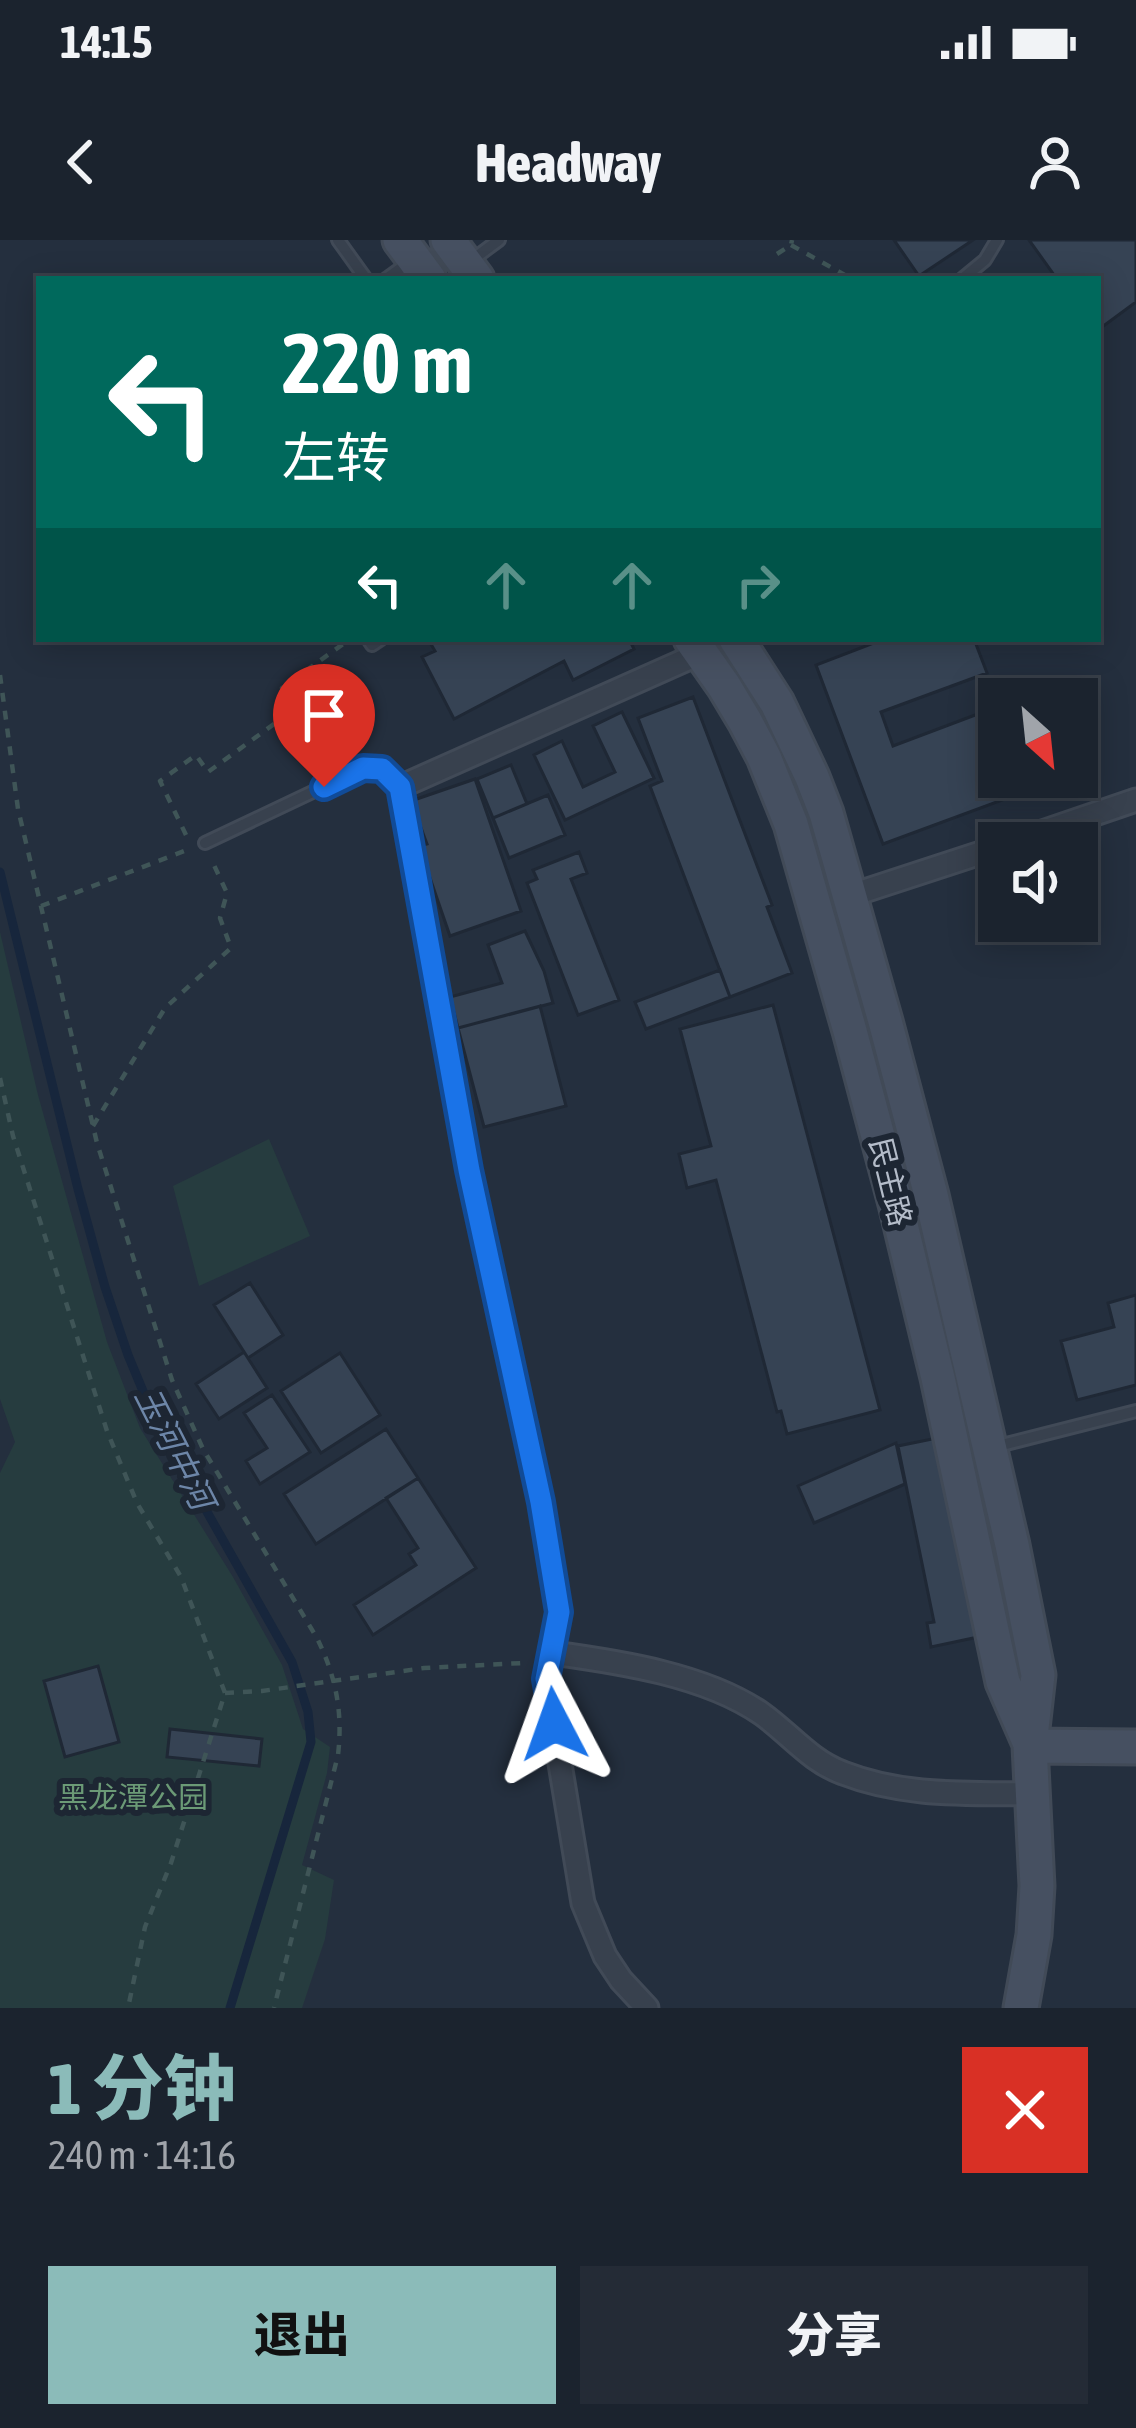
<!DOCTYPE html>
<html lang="zh">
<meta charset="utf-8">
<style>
body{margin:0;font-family:"Asap Condensed","Noto Sans SC",sans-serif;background:#242b36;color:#f1f3f6;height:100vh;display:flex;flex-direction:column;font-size:45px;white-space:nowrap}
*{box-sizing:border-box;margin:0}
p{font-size:39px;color:#a0a4aa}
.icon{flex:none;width:66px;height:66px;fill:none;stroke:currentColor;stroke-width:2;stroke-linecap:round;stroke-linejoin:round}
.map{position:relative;height:1768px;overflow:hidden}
.drawer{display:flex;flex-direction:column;background:#1b232e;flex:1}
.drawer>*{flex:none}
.hud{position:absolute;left:36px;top:36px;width:1065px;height:366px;border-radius:0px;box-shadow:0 6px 30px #0003,0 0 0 3px #39404a;background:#00695c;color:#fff;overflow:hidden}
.needle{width:78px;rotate:153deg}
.buttons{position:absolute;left:978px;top:438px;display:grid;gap:24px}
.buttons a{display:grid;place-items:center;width:120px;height:120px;border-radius:0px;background:#1b232e;box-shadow:0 6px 30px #0003,0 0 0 3px #39404a;font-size:60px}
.pin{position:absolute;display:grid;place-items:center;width:102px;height:102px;color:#fff;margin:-123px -51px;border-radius:50% 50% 50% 0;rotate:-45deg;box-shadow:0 0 12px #0007}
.pin .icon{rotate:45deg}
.me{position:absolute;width:132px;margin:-66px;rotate:356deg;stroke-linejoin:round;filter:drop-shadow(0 0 9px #0008)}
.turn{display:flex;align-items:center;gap:42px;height:252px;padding:0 48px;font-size:54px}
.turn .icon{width:156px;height:156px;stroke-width:2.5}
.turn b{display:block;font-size:84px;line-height:102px}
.lanes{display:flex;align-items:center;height:114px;padding:0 48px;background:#0003;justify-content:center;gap:60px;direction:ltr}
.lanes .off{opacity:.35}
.round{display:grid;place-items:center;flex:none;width:126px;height:126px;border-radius:0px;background:#242b36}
.summary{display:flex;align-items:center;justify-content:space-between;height:204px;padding:0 48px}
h1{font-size:72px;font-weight:800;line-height:90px;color:#8bbbb9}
.action{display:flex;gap:24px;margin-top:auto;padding:24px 48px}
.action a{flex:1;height:138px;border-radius:0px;background:#8bbbb9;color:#111;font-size:48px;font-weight:800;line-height:138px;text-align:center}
.action a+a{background:#242b36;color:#f1f3f6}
.status{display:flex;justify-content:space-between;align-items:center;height:84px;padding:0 60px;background:#1b232e;direction:ltr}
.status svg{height:33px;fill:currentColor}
header{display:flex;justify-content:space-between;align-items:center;height:156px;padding:0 48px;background:#1b232e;font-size:54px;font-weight:800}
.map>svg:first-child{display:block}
.green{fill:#263c3f}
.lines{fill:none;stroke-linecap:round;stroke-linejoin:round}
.stream{stroke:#17263c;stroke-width:9}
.building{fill:#364354;stroke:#1f2835;stroke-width:3}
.lane-casing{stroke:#414a57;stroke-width:16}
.street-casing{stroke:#414a57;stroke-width:27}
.secondary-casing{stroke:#414a57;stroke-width:39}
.path{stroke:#3f5557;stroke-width:4.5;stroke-dasharray:9 9;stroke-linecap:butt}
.lane{stroke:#38414e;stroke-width:10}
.street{stroke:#38414e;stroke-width:21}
.secondary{stroke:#465061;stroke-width:33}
.route-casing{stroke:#114b97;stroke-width:30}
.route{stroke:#1a73e8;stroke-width:21}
.labels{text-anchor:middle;stroke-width:12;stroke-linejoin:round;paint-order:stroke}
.street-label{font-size:30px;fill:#b4bcc9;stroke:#1d2633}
.park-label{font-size:30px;fill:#6b9a76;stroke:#1d2633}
.water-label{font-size:33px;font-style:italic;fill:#6d86a8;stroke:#1d2633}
</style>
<div class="status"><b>14:15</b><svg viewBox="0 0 49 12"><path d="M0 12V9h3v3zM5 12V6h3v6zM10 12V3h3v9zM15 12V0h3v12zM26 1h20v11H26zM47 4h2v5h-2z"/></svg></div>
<header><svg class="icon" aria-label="back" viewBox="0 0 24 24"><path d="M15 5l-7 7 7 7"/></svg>Headway<svg class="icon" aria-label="person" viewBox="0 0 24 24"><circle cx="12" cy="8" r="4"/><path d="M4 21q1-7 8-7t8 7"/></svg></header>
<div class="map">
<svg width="1136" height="1768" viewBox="0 0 1136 1768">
<rect width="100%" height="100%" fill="#242f3e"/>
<!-- green -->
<path class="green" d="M0,692L38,855L107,1102L140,1188L233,1337L282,1425L303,1489L330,1507L327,1533L302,1625L334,1640L325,1699L302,1768H0V1233L15,1202L0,1159Z
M269,899L310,996L199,1046L173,946Z"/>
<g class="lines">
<!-- stream -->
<path class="stream" d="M0,632L78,949L105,1047L128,1115L155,1180L292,1422L308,1472L311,1502L230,1768"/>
</g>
<!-- building -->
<path class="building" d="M894,0H973L919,36Z
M1029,0H1136V62L1098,90V39H1057Z
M428,399H629L634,409L573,440L564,421L454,479L422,417L435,411Z
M884,399H974L987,433L881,472L893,506L999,466V537H1049L1051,542L883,604L816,425Z
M693,457L772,665L767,667L792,733L730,757L650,546L662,541L638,478Z
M622,472L654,538L565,580L534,515L562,501L583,547L615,532L593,486Z
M511,525L527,564L493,578L477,539Z
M475,539L521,671L450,696L419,606L427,604L411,561Z
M548,555L565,595L509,618L493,578Z
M579,612L587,633L571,639L619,760L578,775L527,643L537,639L533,630Z
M525,691L544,731L553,763L458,788L450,757L502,743L488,705Z
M720,730L730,757L646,789L635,762Z
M773,765L880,1170L787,1194L781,1171L777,1172L716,940L687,948L679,914L711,906L680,789Z
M540,766L566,866L484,887L458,788Z
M250,1043L283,1095L248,1118L214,1065Z
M1136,1055V1145L1077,1160L1061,1101L1114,1087L1108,1063Z
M244,1112L267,1148L219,1179L196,1144Z
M340,1113L380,1175L321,1213L281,1151Z
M272,1155L310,1212L260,1244L246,1221L267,1208L244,1173Z
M386,1189L418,1238L316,1304L284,1254Z
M937,1198L978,1397L931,1407L927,1383L934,1382L898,1206Z
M896,1203L905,1244L814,1283L798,1246Z
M418,1238L476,1328L373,1395L354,1365L416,1325L409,1314L418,1308L386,1258Z
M98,1426L119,1502L65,1517L44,1441Z
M170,1489L262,1499L259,1526L167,1517Z"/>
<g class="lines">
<!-- lane casing -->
<g class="lane-casing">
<path id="lane" d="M338,0L366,39
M468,23L499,0
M386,39L411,21
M962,39L985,20L997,0
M368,399L372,405L381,399
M205,603L363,528H382L400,547
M994,1207L1136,1171"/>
</g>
<!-- street casing -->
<g class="street-casing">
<path id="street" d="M1010,603L1136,560
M849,656L999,607
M553,1413C619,1422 706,1435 762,1474C790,1494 810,1521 843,1533C904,1557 968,1553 1033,1554
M647,1768L621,1740L605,1716L583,1663L546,1439L559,1372L541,1262L469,930L400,547L701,413"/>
</g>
<!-- secondary casing -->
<g class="secondary-casing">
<path id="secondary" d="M400,0L429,39
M448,0L477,39
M691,399L724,446L745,481L764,517L791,584L850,791L896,964L938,1138L1003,1442L1030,1504
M736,399L777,463L812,537L826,573L885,781L931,955L1012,1305L1038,1435L1030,1506L1037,1646L1034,1695L1021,1768
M1030,1506L1136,1507"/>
</g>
<!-- path -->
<path class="path" d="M791,5L852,39
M777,14L791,5L792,0
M0,435L18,569L97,903L172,1140L203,1209L317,1398C336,1437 343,1472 338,1515L274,1768
M186,595L160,541L196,515L208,532L296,468L282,448L350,399
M41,666L187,610
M0,838L13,896L107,1191L137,1263L181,1337L225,1453L171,1623L145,1687L128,1768
M93,886L165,768L231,708L220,678L227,653L213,623
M225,1453L262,1451L424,1428L523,1423"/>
<!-- lane -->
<use href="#lane" class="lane"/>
<!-- street -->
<use href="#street" class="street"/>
<!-- secondary -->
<use href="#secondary" class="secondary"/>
</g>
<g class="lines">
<!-- route casing -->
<g class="route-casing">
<path id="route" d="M324,547L363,528L382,529L400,547L469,930L541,1262L559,1372L546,1439L554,1484"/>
</g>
<!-- route -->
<use href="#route" class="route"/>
</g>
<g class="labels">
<!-- street labels -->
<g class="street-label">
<text transform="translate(890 942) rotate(76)" y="10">民主路</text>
</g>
<!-- park labels -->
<g class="park-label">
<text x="133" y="1568">黑龙潭公园</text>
</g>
<!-- water labels -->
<g class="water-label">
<text transform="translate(175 1208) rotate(63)" y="12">玉河中河</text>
</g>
</g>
</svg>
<div class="buttons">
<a><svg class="needle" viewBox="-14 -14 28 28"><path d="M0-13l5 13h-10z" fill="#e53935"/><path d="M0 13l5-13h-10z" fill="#a0a4aa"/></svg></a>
<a><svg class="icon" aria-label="sound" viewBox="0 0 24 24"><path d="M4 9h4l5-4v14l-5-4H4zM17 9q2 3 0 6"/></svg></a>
</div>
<div class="pin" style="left:324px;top:547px;background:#d93025"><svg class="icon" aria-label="arrive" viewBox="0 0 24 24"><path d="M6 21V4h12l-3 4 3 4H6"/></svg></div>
<svg class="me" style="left:554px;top:1484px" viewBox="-20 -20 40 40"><path d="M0-17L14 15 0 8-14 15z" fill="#1a73e8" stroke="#fff" stroke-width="4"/></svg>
<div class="hud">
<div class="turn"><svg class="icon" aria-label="left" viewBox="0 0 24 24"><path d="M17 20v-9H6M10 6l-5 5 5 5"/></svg><div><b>220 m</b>左转</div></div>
<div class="lanes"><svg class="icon" aria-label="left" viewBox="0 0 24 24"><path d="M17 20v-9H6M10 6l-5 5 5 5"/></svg><svg class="icon off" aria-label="ahead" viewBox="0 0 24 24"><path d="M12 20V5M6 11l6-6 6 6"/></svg><svg class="icon off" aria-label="ahead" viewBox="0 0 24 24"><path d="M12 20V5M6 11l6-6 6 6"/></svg><svg class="icon off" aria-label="right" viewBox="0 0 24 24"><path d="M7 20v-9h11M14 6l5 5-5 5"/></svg></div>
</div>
</div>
<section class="drawer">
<div class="summary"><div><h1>1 分钟</h1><p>240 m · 14:16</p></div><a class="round" style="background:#d93025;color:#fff"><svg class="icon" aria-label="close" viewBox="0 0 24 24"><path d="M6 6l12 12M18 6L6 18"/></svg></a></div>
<div class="action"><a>退出</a><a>分享</a></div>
</section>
